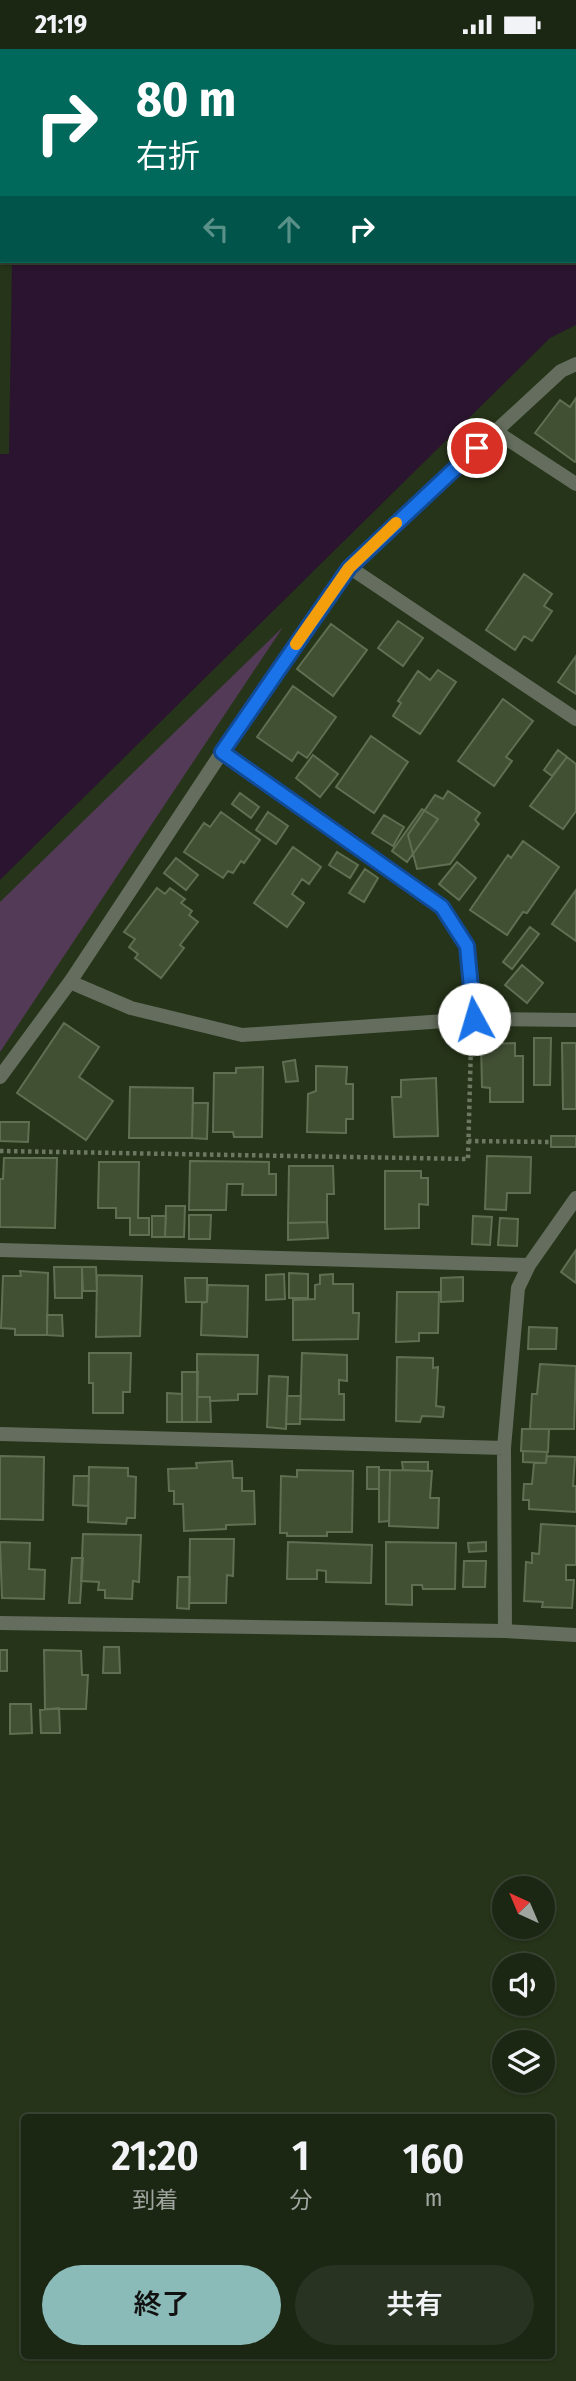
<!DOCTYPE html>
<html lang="ja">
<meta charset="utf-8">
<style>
body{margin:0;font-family:"Fira Sans Condensed","Noto Sans JP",sans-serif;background:#293321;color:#f1f3f6;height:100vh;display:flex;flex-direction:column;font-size:26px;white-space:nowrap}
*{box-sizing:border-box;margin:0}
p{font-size:23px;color:#a0a5a0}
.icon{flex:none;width:38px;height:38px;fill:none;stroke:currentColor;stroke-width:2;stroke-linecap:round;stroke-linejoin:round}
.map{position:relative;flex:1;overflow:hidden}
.details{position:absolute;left:21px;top:2065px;width:534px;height:245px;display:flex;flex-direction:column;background:#1c2713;border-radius:7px;box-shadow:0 2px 5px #0004,0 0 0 2px #3a4433}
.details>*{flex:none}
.top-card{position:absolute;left:0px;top:0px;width:578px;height:214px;box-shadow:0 2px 5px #0004,0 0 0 2px #3a4433;background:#00695c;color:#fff;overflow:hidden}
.needle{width:46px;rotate:316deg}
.tools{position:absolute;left:492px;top:1827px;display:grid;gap:14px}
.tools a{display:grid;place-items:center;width:63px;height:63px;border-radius:50%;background:#1c2713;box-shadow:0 2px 5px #0004,0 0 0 2px #3a4433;font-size:35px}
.pin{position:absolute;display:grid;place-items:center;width:60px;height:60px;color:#fff;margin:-30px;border:4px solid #fff;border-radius:50%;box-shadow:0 2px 7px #0007}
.me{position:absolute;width:77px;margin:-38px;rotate:354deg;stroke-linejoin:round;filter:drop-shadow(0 0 5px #0008)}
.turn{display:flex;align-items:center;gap:24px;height:147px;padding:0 21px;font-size:32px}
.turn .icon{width:91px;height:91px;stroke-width:2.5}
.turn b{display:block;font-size:49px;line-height:60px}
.lanes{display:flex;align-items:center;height:66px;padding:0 21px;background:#0003;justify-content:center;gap:35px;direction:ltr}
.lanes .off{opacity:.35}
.eta{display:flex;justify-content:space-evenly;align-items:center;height:119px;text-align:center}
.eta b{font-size:42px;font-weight:600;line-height:49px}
.button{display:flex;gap:14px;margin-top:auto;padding:14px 21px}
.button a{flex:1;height:80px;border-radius:42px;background:#8bbbb9;color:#111;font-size:28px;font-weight:600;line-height:80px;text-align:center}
.button a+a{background:#293321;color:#f1f3f6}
.status{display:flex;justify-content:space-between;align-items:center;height:49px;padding:0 35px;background:#1c2713;direction:ltr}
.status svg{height:19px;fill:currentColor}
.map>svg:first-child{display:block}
.green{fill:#533b58}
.water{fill:#2b142f;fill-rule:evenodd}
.pier{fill:#263419}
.building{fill:#414f33;stroke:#5f6f51;stroke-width:2}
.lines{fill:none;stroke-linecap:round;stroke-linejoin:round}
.path{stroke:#6c7861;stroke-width:4.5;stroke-dasharray:3.5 3.5;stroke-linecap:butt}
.street{stroke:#656e5e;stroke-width:14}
.route-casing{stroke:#114b97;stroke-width:18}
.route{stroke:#1a73e8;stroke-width:12}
.slow{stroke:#f59e0b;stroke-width:12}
</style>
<div class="status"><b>21:19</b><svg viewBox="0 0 49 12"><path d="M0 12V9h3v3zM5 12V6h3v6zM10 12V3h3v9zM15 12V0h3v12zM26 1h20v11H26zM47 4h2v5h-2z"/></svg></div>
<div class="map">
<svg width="576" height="2332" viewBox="0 0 576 2332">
<rect width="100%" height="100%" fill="#263419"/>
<!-- green -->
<path class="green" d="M283,578L0,1003V853Z"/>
<!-- water -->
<path class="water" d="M0,0H576V276L550,289L0,831ZM2,2H576V212H2Z"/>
<!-- pier -->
<path class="pier" d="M0,0H16L2,2V212H12L9,405H0Z"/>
<!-- building -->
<path class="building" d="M576,349V412L575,413L535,384L560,351L570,358Z
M524,525L552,545L544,557L552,562L532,592L524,587L515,601L486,581Z
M398,572L423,589L403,617L378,599Z
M331,575L367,601L333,647L297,620Z
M576,607V645L558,633Z
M438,621L456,633L420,685L393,667L401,654L398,652L418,622L430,631Z
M293,637L336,668L307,709L298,703L292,712L257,688Z
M503,650L533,672L506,708L512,712L494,737L458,712Z
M371,687L408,713L374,764L336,738Z
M558,701L567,708L552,727L544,721Z
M313,706L338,725L320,748L296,729Z
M567,708L576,715V762L563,780L530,757Z
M448,742L480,764L475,771L479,775L450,815L417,820L408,786L435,746L443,750Z
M240,744L259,758L251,769L232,755Z
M422,760L438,770L407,813L392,802Z
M221,763L260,791L244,814L241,812L233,824L228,822L223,829L184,803L204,774L210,778Z
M268,763L288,777L276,795L256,781Z
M384,766L404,778L393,797L372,784Z
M523,792L559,818L527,864L523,863L507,886L470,861L508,806L511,809Z
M293,798L321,818L309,835L302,830L292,845L304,854L287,878L254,854Z
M337,803L358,816L350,829L329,816Z
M176,809L198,826L186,841L164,824Z
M457,813L476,829L459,851L439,835Z
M365,820L378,829L364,853L349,844Z
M157,839L165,845L170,839L185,850L181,854L192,862L189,866L198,873L180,896L184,899L161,929L135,909L138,905L129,898L135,890L124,883Z
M576,841V892L552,875Z
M530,878L539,885L512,920L503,913Z
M522,916L543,934L527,954L505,936Z
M64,974L99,998L79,1028L113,1052L86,1091L17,1044Z
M534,989H551L550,1036H534Z
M515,994V1007H523V1053H490V1039L482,1038L481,995Z
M562,994H576V1060H563Z
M295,1011L298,1032L286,1033L283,1013Z
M316,1017L347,1018L346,1035H353V1070H346V1084L307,1083L308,1045L316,1042Z
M263,1018L262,1088H234L233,1083H213L214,1024H236V1019Z
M436,1029L438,1087L394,1088L392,1048H401V1031Z
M130,1038L193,1039L192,1089H129Z
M193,1054H208L207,1090L192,1089Z
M0,1073H29L28,1093L0,1092Z
M551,1087H576V1098H551Z
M487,1107L531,1108L530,1144H507L506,1161L485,1160Z
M4,1109H57L55,1179L0,1178V1130H3Z
M190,1112L269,1113V1125H276V1146H242L243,1135H227L226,1161H189Z
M99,1113H139L138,1169H149V1186H130V1169H116V1159H98Z
M289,1117H333L334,1145H327V1173L288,1174Z
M385,1122H421V1129H428V1156L419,1155V1179L385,1180Z
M166,1157H185L184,1188H165Z
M189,1166H211L210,1190H189Z
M152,1167H166L165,1188H152Z
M473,1167L492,1168L490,1196L472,1195Z
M500,1169L518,1170L517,1197L498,1196Z
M327,1173L328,1189L288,1191V1174Z
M576,1201V1234L561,1223Z
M54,1218H82V1249H55Z
M82,1218H96L97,1242H83Z
M20,1222L48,1224L47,1286H15V1280L1,1279L3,1227H21Z
M289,1224L308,1225V1249H289Z
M284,1225L285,1250L266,1251V1226Z
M333,1225V1235H353V1264H359L358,1290L293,1291V1251L315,1250V1236L320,1235V1226Z
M97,1226L142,1227L140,1287L96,1288Z
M463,1228V1252L441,1253V1229Z
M185,1229H207V1253H186Z
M208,1236L248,1237L247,1288L201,1286L202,1254L207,1253Z
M397,1243H439L438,1284H419V1292L396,1293Z
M47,1266H62L63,1287L47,1286Z
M529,1278L557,1279L556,1300H528Z
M89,1304H131L130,1343H123V1364H93V1334H89Z
M302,1304L347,1306V1332L339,1331V1345H344V1371L300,1370Z
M197,1305L258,1306L257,1345H238V1351L210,1352V1348H197Z
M397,1308L433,1309V1319L438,1318L436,1357L444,1358L443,1368L422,1367L420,1373L396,1372Z
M540,1315L576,1317L574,1380H530L532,1345H537Z
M182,1323H198L197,1373H182Z
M269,1327L288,1328L286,1380L267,1378Z
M167,1344L182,1345V1373H167Z
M287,1347H301L300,1375H286Z
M197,1348H210L211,1373H197Z
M522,1380H549L548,1403L521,1402Z
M523,1402L547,1403L546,1414L523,1413Z
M0,1407L44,1408L43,1471L0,1470Z
M547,1407L575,1408L573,1437H576V1463L529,1460V1451H523L524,1435H532L534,1414H546Z
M232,1412L233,1429H242V1442H254L255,1475L226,1476V1480L184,1482L183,1455H174V1442H169L168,1420L197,1419L196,1414Z
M402,1413H428V1422L403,1421Z
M89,1418L128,1419V1427L136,1428L135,1469H127L126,1475L88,1473Z
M367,1418H379V1440H367Z
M297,1421L353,1422L352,1483H327V1487H287V1484H280L281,1427L297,1428Z
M379,1421H390L389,1472L379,1473Z
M390,1421L432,1422L430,1449H439L438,1479L389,1477Z
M74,1427H89L88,1457L73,1456Z
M541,1475L576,1477V1516H566V1531H574L572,1559L542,1558L543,1553L524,1552L526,1513L532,1514V1504L539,1505Z
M83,1485L141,1486L139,1533L133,1532L132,1550L105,1549V1541H98L99,1533L81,1532Z
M190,1490H234L233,1527L227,1526L226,1554H189Z
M0,1493L30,1494L29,1520L45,1521L44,1550L2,1549Z
M288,1493L372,1496L371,1534L326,1533V1522L317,1521V1530H287Z
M386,1493L456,1494L455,1540H423L422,1536H412V1556L386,1555Z
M486,1493V1502L469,1503L468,1494Z
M72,1509H83L80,1554H69Z
M464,1512H486L485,1538H463Z
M178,1528H190L189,1560L177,1559Z
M104,1598H119L120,1624H103Z
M0,1601H7V1622H0Z
M44,1601L81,1602L82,1626H88L86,1660H45Z
M10,1655H31L32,1684L10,1685Z
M59,1659L60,1684H41L40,1661Z"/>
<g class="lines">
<!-- path -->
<path class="path" d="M468,1092L551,1093
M0,1102L468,1110L471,994"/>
<!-- street -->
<path class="street" d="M495,382L576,435
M349,518L576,670
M222,703L442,857L467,897L474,970
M70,933L131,959L242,986L474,970L576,971
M0,1028L70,933L222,703L349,518L561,322L576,315
M0,1201L529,1216
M0,1385L504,1399
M0,1574L505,1582L576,1586
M505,1582L504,1399L518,1239L529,1216L576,1149"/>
</g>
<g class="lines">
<!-- route casing -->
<g class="route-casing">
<path id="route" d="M474,970L467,897L442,858L222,703L349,519L477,399"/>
</g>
<!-- route -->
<use href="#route" class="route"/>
<!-- slow -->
<path class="slow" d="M296,595L349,519L396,474"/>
</g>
</svg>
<div class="tools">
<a><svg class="needle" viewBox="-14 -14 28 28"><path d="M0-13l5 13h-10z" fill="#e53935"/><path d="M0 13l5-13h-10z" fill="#a0a5a0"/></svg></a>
<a><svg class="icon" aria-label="sound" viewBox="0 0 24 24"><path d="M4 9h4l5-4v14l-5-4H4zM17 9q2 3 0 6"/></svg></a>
<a><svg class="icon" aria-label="layers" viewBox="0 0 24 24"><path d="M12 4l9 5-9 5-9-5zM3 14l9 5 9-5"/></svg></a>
</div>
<div class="pin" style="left:477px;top:399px;background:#d93025"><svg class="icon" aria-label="arrive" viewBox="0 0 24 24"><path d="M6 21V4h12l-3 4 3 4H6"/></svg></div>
<svg class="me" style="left:474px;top:970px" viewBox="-20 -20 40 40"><circle r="19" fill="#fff"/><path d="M0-13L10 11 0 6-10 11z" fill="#1a73e8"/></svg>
<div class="top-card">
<div class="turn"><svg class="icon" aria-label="right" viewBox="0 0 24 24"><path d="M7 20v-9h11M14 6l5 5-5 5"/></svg><div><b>80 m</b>右折</div></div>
<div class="lanes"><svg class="icon off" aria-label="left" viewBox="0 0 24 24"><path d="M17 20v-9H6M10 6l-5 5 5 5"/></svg><svg class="icon off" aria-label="ahead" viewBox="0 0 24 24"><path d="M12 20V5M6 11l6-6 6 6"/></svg><svg class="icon" aria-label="right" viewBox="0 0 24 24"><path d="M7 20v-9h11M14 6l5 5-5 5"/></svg></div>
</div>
<section class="details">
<div class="eta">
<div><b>21:20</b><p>到着</p></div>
<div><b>1</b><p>分</p></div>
<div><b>160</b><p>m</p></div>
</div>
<div class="button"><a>終了</a><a>共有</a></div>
</section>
</div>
